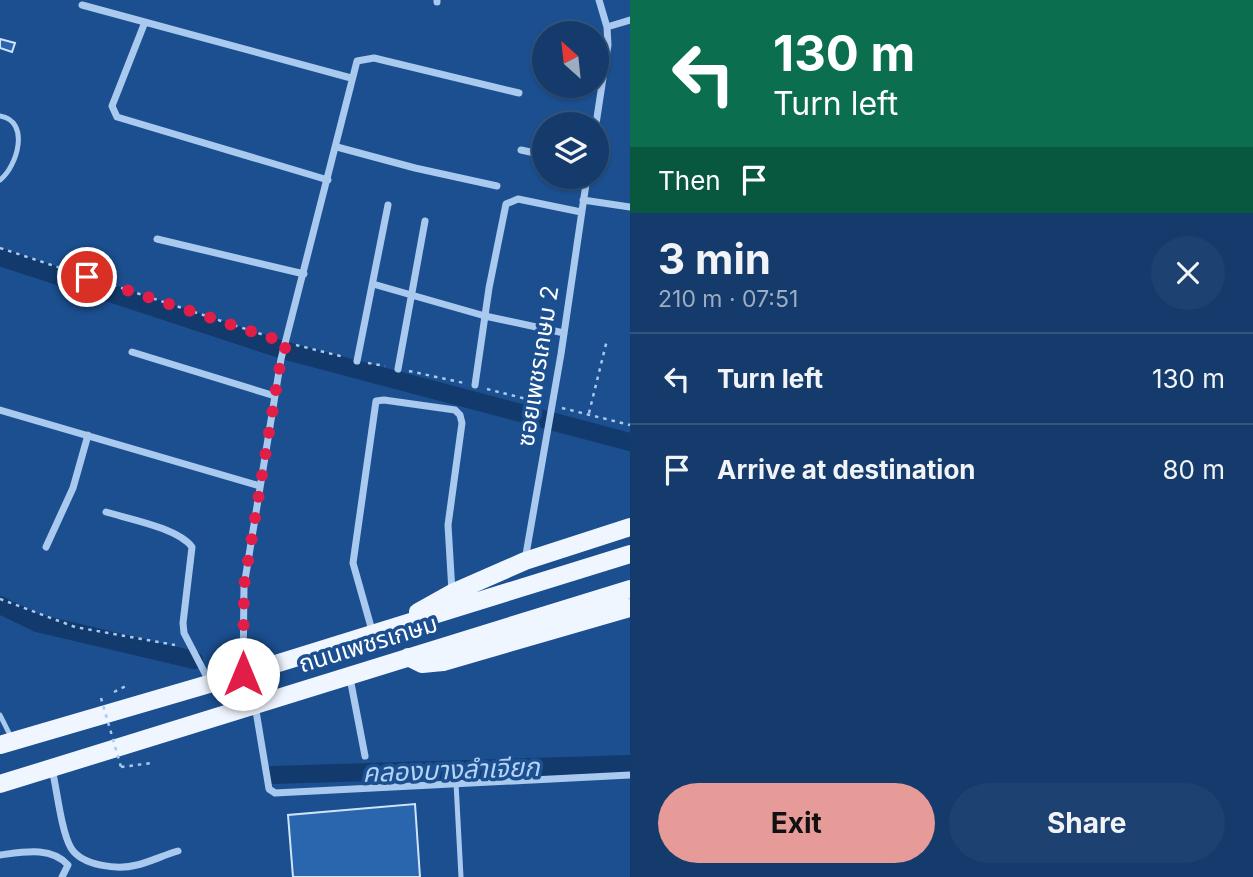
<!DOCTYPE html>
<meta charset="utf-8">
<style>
body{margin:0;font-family:Inter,"Noto Sans Thai",sans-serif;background:#1d4271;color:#f1f3f6;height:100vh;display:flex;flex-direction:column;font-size:26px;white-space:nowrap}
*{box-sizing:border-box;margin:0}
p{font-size:23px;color:#9dadc1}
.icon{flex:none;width:38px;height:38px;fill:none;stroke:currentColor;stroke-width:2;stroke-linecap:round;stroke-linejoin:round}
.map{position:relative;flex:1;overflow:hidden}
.sheet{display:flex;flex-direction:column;background:#143b6b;width:623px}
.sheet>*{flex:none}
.banner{background:#0b6e4f;color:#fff;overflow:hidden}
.needle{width:46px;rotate:333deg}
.buttons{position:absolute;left:532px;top:21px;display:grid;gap:14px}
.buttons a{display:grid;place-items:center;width:77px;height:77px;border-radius:50%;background:#143b6b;box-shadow:0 2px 5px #0004,0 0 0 2px #33557e;font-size:35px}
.pin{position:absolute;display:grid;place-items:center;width:60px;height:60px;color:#fff;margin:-30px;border:4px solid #fff;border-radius:50%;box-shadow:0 2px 7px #0007}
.me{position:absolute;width:77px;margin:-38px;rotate:0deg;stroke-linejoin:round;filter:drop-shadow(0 0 5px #0008)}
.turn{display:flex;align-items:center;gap:24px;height:147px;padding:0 28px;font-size:32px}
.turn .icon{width:91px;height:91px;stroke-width:2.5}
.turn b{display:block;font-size:49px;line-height:60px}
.then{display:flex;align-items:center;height:66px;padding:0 28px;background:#0003;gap:14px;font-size:26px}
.round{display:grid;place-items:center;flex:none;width:74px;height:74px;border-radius:37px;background:#1d4271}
.overview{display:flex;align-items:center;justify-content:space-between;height:119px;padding:0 28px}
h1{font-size:42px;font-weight:700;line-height:52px}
.cta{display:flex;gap:14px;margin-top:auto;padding:14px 28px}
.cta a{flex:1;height:80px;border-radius:42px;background:#e69b98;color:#111;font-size:28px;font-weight:700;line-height:80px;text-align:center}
.cta a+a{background:#1d4271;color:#f1f3f6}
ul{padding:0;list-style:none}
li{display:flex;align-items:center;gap:21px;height:91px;padding:0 28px;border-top:2px solid #33557e}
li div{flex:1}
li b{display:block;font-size:26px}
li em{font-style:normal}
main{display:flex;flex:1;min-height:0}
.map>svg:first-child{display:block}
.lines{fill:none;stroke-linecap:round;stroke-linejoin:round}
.canal{stroke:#123a6d;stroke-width:18}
.building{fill:#2a66ad;stroke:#cfe3fa;stroke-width:2}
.path{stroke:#a9c9ee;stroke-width:2.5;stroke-dasharray:3.5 5;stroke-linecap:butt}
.service{stroke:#a9c9ee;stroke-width:5}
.minor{stroke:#a9c9ee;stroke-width:7}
.primary{stroke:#f0f6ff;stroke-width:18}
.path-bridge{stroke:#a9c9ee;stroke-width:2.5;stroke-dasharray:3.5 5;stroke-linecap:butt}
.route{stroke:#e11d48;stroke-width:12;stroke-dasharray:0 21.6}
.labels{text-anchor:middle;stroke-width:7;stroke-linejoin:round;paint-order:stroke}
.street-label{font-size:24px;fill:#fff;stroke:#1b4f8f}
.water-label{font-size:26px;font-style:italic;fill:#b5d3f5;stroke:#1b4f8f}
</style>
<main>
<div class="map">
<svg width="630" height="877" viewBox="0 0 630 877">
<rect width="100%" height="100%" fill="#1b4f8f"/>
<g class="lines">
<!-- canal -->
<path class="canal" d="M0,257L283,350L630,442
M0,605L37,623L194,660
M272,775L630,764"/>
</g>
<!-- building -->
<path class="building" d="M0,39L15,43L12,52L0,48Z
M415,804L420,877H293L288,815Z"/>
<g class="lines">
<!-- path -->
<path class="path" d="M0,248L273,338
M296,345L344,357
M368,363L385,366
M409,371L464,383
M487,389L542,403
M562,408L630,425
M589,413L607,340
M0,599L75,627L175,645
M114,692L128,685
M121,767L152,763"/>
<!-- service -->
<path class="service" d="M0,116C31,121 17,167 0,180
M0,715L11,737
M456,783L461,877"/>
<!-- minor -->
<path class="minor" d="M437,2V0
M82,5L351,78
M145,22L112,106L117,117L328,180
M607,27L630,20
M596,124L608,45L607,27L599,0
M337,147L415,168L497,186
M521,150L544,155
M583,200L630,207
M157,239L304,274
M373,284L485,316L564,333
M132,352L275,396
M357,361L388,205
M398,369L425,221
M475,385L489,288L506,204L518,199L581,212
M0,410L260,486
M106,512C129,519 178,528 192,547L183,623L184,633L210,683
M46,547L73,488L88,435
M525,560L561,354L587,177
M373,634L353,563L376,401L384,400L455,410L460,415L462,423L448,525L452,592
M243,674L244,586L281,359L357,61L374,58L519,93
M350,678L365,756
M255,705L269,789L275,793L630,775
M52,769C57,789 61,831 71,848C82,866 118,870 137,865C150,862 164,855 178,851
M0,855C23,852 51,846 68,865L62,877"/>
<!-- primary -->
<path class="primary" d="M418,612L452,593L525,561L630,527
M408,657L422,664L443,662L630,608
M0,745L243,674L630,554
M0,784L630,589"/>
<!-- path-bridge -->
<path class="path-bridge" d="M101,698L121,767"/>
</g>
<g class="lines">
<!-- route -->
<path class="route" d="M87,277L287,343L281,359L244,586L243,674"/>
</g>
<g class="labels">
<!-- street labels -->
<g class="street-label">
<text transform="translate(538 366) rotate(-81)" y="8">ซอยเพชรเกษม 2</text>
<text transform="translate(368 644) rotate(-17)" y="8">ถนนเพชรเกษม</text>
</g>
<!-- water labels -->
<g class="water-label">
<text transform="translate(451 770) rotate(-2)" y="9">คลองบางลำเจียก</text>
</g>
</g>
</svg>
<div class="buttons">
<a><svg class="needle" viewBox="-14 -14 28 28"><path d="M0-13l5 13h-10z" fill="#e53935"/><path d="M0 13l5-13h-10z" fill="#9dadc1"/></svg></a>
<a><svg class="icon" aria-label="layers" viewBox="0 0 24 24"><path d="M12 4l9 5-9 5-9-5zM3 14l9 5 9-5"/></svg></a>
</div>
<div class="pin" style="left:87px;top:277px;background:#d93025"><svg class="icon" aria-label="arrive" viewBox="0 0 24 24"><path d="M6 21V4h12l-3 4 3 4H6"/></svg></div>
<svg class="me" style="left:243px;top:674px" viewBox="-20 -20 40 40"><circle r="19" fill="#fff"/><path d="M0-13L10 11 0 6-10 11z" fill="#e11d48"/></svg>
</div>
<section class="sheet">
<div class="banner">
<div class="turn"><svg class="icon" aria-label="left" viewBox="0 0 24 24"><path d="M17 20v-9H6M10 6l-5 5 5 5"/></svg><div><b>130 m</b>Turn left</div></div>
<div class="then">Then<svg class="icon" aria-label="arrive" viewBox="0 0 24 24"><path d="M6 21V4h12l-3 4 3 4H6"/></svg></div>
</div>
<div class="overview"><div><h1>3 min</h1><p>210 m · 07:51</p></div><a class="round"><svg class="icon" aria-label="close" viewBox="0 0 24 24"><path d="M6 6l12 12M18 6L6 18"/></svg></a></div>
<ul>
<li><svg class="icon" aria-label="left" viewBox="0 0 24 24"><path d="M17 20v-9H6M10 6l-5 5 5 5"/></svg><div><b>Turn left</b></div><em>130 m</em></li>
<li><svg class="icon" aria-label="arrive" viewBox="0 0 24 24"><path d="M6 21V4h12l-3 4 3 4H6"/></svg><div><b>Arrive at destination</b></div><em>80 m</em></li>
</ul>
<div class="cta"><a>Exit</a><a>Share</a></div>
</section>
</main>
